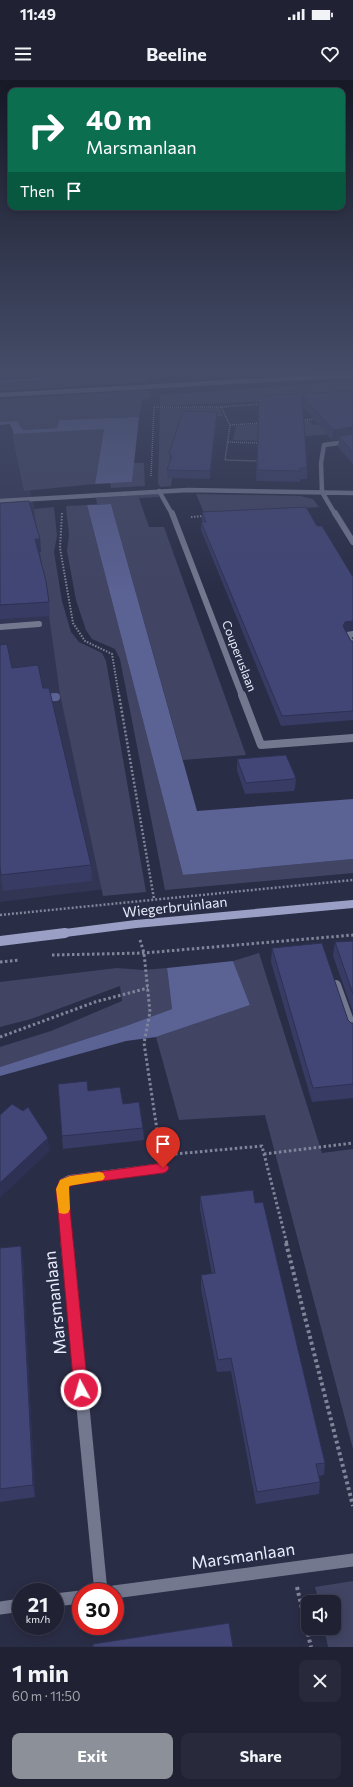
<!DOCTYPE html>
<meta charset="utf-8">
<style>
body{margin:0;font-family:Commissioner,sans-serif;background:#282a3c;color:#f1f3f6;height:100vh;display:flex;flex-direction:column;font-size:15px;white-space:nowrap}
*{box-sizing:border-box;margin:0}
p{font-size:13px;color:#a2a4ac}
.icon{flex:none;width:22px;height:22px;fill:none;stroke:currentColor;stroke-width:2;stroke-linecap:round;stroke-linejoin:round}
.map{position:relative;height:1567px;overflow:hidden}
.panel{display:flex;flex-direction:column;background:#202234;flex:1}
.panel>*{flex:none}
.top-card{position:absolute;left:8px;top:8px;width:337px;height:122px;border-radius:8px;box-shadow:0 2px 10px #0003,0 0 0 1px #3d3f4f;background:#0b6e4f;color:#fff;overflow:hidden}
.buttons{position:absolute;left:301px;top:1515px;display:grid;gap:8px}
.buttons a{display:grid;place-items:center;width:40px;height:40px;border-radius:8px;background:#202234;box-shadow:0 2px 10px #0003,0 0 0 1px #3d3f4f;font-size:20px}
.speed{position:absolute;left:12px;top:1503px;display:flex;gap:8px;font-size:20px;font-weight:700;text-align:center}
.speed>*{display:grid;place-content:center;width:52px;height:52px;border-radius:50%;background:#202234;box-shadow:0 2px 10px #0003,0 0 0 1px #3d3f4f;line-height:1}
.speed small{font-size:10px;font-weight:400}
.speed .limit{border:6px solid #d22;background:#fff;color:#111}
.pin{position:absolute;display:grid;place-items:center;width:34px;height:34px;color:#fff;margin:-41px -17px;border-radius:50% 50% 50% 0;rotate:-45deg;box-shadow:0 0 4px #0007}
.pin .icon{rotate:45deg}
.me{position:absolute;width:44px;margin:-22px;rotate:354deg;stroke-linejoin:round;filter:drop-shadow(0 0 3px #0008)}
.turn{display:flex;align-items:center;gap:14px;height:84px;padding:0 12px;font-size:18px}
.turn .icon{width:52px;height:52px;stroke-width:2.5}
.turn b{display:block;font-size:28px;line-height:34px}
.then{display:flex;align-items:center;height:38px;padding:0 12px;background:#0003;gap:8px;font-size:15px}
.round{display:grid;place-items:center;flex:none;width:42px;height:42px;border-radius:8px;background:#282a3c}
.headline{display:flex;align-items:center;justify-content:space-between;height:68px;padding:0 12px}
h1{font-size:24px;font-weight:700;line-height:30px}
.cta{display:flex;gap:8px;margin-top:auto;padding:8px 12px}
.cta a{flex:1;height:46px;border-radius:8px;background:#8c9099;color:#fff;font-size:16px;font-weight:700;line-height:46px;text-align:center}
.cta a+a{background:#282a3c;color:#f1f3f6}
.status{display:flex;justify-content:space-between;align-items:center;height:28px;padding:0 20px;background:#202234;direction:ltr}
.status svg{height:11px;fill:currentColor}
header{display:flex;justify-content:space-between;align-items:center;height:52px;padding:0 12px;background:#202234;font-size:18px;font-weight:700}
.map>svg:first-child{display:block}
.built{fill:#323654}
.green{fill:#414563}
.water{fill:#5b6294}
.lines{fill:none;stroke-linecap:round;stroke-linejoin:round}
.stream{stroke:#5b6294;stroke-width:8}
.path-far4{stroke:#81859a;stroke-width:1.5;stroke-dasharray:1 1;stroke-linecap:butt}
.path-far3{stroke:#81859a;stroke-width:2;stroke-dasharray:1.5 1.5;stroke-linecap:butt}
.path-far2{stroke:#81859a;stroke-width:2.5;stroke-dasharray:2 2;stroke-linecap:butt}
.path-far1{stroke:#81859a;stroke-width:3;stroke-dasharray:2.5 2.5;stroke-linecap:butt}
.path{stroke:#81859a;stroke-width:4;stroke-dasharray:3 3;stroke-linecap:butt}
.lane-far1{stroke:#74788f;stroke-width:4.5}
.lane{stroke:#74788f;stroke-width:6}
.street-far4{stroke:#74788f;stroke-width:4.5}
.street-far3{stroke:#74788f;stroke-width:6}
.street-far2{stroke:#74788f;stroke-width:8}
.street-far1{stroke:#74788f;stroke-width:10}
.street{stroke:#74788f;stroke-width:13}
.secondary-far1{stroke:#9aa0c5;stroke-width:8}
.secondary{stroke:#9aa0c5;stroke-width:10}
.tram{stroke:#8d91a5;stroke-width:1}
.lane-bridge{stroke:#74788f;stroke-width:4.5}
.wall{fill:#383c65}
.shaded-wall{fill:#2e3153}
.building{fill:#414676;stroke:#2e3153}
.route{fill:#e11d48;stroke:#92132f}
.slow{fill:#f59e0b}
.labels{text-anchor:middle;stroke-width:3.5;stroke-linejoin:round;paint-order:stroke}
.far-street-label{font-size:12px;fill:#e8ecfc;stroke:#2a2d46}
.street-label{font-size:14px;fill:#e8ecfc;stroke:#2a2d46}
.near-street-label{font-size:17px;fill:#e8ecfc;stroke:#2a2d46}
</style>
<div class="status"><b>11:49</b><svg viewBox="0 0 49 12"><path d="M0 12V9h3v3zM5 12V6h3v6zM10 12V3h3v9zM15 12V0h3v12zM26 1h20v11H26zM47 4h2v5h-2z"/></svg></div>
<header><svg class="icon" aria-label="menu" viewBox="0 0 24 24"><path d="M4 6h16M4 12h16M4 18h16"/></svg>Beeline<svg class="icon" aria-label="heart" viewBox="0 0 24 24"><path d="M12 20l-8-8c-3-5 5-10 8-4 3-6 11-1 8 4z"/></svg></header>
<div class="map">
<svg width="353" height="1567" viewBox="0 0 353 1567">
<rect width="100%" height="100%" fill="#2a2d46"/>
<!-- built -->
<path class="built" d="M10,344L13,350L35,429L113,808L0,822V345Z"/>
<!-- green -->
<path class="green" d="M138,293L146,296L150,302L0,311V303L123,296Z
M154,293H245L207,296L157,297Z
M353,301V317L160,326V315Z
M150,310V319L142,320L139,337L59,340L57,348L23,350L17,341L0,342V319Z
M160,328H219L223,336H186L181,338L171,406L161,407L158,404Z
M309,340L313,345L326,344L353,353L305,356V348L262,347L260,361L233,360L236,346Z
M104,348L95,404L24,411L12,354Z
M134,383H144L145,406L111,408L110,403L132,402Z
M153,414H158L159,417L139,418L149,447H164L246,675L183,680L111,424H97L96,418Z
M196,414L300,416L313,419L319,427L204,433Z
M87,425L183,795L353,779V793L165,810L120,579L115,569L92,559L86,550L76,520L67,471L69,455L66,426Z
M54,427L57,456L54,472L62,521L71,552L79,562L102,573L106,581L146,812L103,816L60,614L34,429Z
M259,873L322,1073L353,1069V1369L265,1035L179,1040L156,957L250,925L233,881Z
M117,888L143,890L167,888L172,929L126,946L0,987V967L51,951L122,921L120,906L31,939L0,947V902Z
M353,1501V1567H328L324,1548H334V1522H319L315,1507Z"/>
<!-- water -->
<path class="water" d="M124,293H138L0,303V300Z
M139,337L132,402L95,404L104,349L14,354L10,344L0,345V342L17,341L23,350L57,348L59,340Z
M111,424L197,731L353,719V779L183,795L87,425Z
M233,881L250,925L156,957L126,961L0,996V987L126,946L172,929L167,888Z"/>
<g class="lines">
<!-- stream -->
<path class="stream" d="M41,618L56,617"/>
<!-- path-far4 -->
<path class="path-far4" d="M154,327H221L262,324
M221,327L230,345L225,380L259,381
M301,340L316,339
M230,345L260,343
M228,362L259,363
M151,396L154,327"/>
<!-- path-far3 -->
<path class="path-far3" d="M62,433L60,468L73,543L85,561L112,574L119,616
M191,437L204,436"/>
<!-- path-far2 -->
<path class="path-far2" d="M119,615L154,819
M0,835L353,800"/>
<!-- path-far1 -->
<path class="path-far1" d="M140,860L144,873L150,932L144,963L160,1070
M52,875L144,873L353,855
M0,882L19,880
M0,957L95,922L148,908
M175,1074L262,1066L287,1164
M264,1074L353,1063"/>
<!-- path -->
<path class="path" d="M286,1163L353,1426
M297,1507L311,1567"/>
<!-- lane-far1 -->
<path class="lane-far1" d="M177,305L353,295
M0,315L128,308"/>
<!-- lane -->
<path class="lane" d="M353,554L347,555L353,566"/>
<!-- street-far4 -->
<path class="street-far4" d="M159,411L172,434
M0,421L188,410L353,413
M335,434L322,412L321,383L324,365L353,361"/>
<!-- street-far3 -->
<path class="street-far3" d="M172,433L242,616
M335,433L353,462
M0,547L39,544"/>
<!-- street-far2 -->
<path class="street-far2" d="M242,615L261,665L353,658"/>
<!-- street-far1 -->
<path class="street-far1" d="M336,905L353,952
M67,1164L62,1109L64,1103L70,1100L163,1088"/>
<!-- street -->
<path class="street" d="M67,1163L101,1512
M114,1512L353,1480
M55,1520L81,1517
M0,1528L21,1525"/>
<!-- secondary-far1 -->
<path class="secondary-far1" d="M57,854L136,844L353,824"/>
<!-- secondary -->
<path class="secondary" d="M0,861L65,853"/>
<!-- tram -->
<path class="tram" d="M0,314L353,294"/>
<!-- lane-bridge -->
<path class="lane-bridge" d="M128,308L177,305"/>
</g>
<!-- wall -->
<path class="wall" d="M0,293H20L21,298L0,300Z
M30,293H116L31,298Z
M353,311V384L338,367L339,359L332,360L303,327L307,388V399H300V402L256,401L259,316Z
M217,332V340L210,399L167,398V390L170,382L169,381V373Z
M0,423L40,459L41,472H38L49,522L50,536L0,539Z
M202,432L353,550L346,551L351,561H353V640L281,646L201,450V442H202Z
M0,565L12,588L43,608L91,785L92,801L3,811L0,790Z
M237,679L296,698L295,709H294V711L245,714L237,690Z
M353,861V932L333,876L335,862Z
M272,868L348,940L351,943H353V1018L312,1022L271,882Z
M58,1004L88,1011L123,1024L143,1048L144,1060L63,1069Z
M200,1116L255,1123L325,1383L324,1395L319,1396L320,1402L319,1414L256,1424L231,1291L217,1292L201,1208V1195L212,1194L200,1129Z
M0,1168L23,1178L35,1417L0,1422Z"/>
<!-- shaded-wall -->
<path class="shaded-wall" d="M217,332V340L210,399V391Z
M353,347L352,357L339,356V359L332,360L333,350Z
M35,459H40L41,472H36Z
M353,541V550L345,551L343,546L345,542Z
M48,1058L50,1071L0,1118V1103Z
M21,1166L23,1178L35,1417L33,1405Z"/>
<!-- building -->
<path class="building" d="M353,311V347L333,350L302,315L307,388H300V391L257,390L259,316Z
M183,331L217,332L210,391L167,390L172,376L169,373Z
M353,354V372L339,356Z
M29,421L40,459H35L46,501L49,522L0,525V423Z
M306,427L317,446H322L353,497V541L345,542L343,546L351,561H353V631L282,636L201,442H206L202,432Z
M7,564L12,588L38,585L43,608H49L91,785L1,795L0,786V565Z
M286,675L296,698H294V699L246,703L237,679Z
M353,861V914L335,862Z
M322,863L348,940L351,943H353V1004L313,1008L272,868Z
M87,1001L88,1011L120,1007L123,1024L139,1022L143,1048L62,1056L58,1004Z
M12,1024L23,1031L28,1027L48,1058L0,1103V1035Z
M253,1110L255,1123L263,1122L325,1383L316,1384L320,1402L257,1412L231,1278L218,1280L207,1222L201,1195L215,1193L200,1116Z
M21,1166L33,1405L0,1409V1168Z
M229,1543L233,1567H93V1564Z"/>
<!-- sky -->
<linearGradient id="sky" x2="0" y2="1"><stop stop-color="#171926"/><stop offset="0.57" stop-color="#444c68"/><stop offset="1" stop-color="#444c68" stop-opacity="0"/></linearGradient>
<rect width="353" height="512" fill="url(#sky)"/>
<!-- route -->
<path class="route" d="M163,1083L167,1085L169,1088L167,1091L163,1093L72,1105L68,1109L88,1310L86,1315L81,1317L76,1315L74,1310L56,1109L60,1100L70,1096Z"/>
<!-- slow -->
<path class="slow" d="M99,1092L103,1093L105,1097L103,1100L69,1106L70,1129L68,1133L64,1134L59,1133L56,1109L60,1100L70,1096Z"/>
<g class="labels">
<!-- far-street labels -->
<g class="far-street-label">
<text transform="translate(239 576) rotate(69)" y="4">Couperuslaan</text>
</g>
<!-- street labels -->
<g class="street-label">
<text transform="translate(175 827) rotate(-6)" y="5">Wiegerbruinlaan</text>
</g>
<!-- near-street labels -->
<g class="near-street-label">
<text transform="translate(55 1223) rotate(-96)" y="6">Marsmanlaan</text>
<text transform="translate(243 1476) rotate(-8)" y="6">Marsmanlaan</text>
</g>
</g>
</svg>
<div class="buttons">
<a><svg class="icon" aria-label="sound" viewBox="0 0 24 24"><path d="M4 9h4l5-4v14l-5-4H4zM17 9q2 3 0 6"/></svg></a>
</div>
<div class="speed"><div>21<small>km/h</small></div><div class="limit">30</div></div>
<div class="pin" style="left:163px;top:1088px;background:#d93025"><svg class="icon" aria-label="arrive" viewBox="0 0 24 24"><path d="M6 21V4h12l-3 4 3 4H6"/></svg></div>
<svg class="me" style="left:81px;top:1310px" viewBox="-20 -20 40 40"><circle r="17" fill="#e11d48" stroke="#fff" stroke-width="3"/><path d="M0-11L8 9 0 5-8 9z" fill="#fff"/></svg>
<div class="top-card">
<div class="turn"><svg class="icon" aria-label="right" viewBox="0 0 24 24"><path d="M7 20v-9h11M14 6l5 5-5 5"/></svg><div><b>40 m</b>Marsmanlaan</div></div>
<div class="then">Then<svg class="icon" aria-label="arrive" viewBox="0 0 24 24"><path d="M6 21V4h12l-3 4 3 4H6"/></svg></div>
</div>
</div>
<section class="panel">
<div class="headline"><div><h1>1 min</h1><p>60 m · 11:50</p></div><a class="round"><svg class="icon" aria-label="close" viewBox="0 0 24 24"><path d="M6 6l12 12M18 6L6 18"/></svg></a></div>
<div class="cta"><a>Exit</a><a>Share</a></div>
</section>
